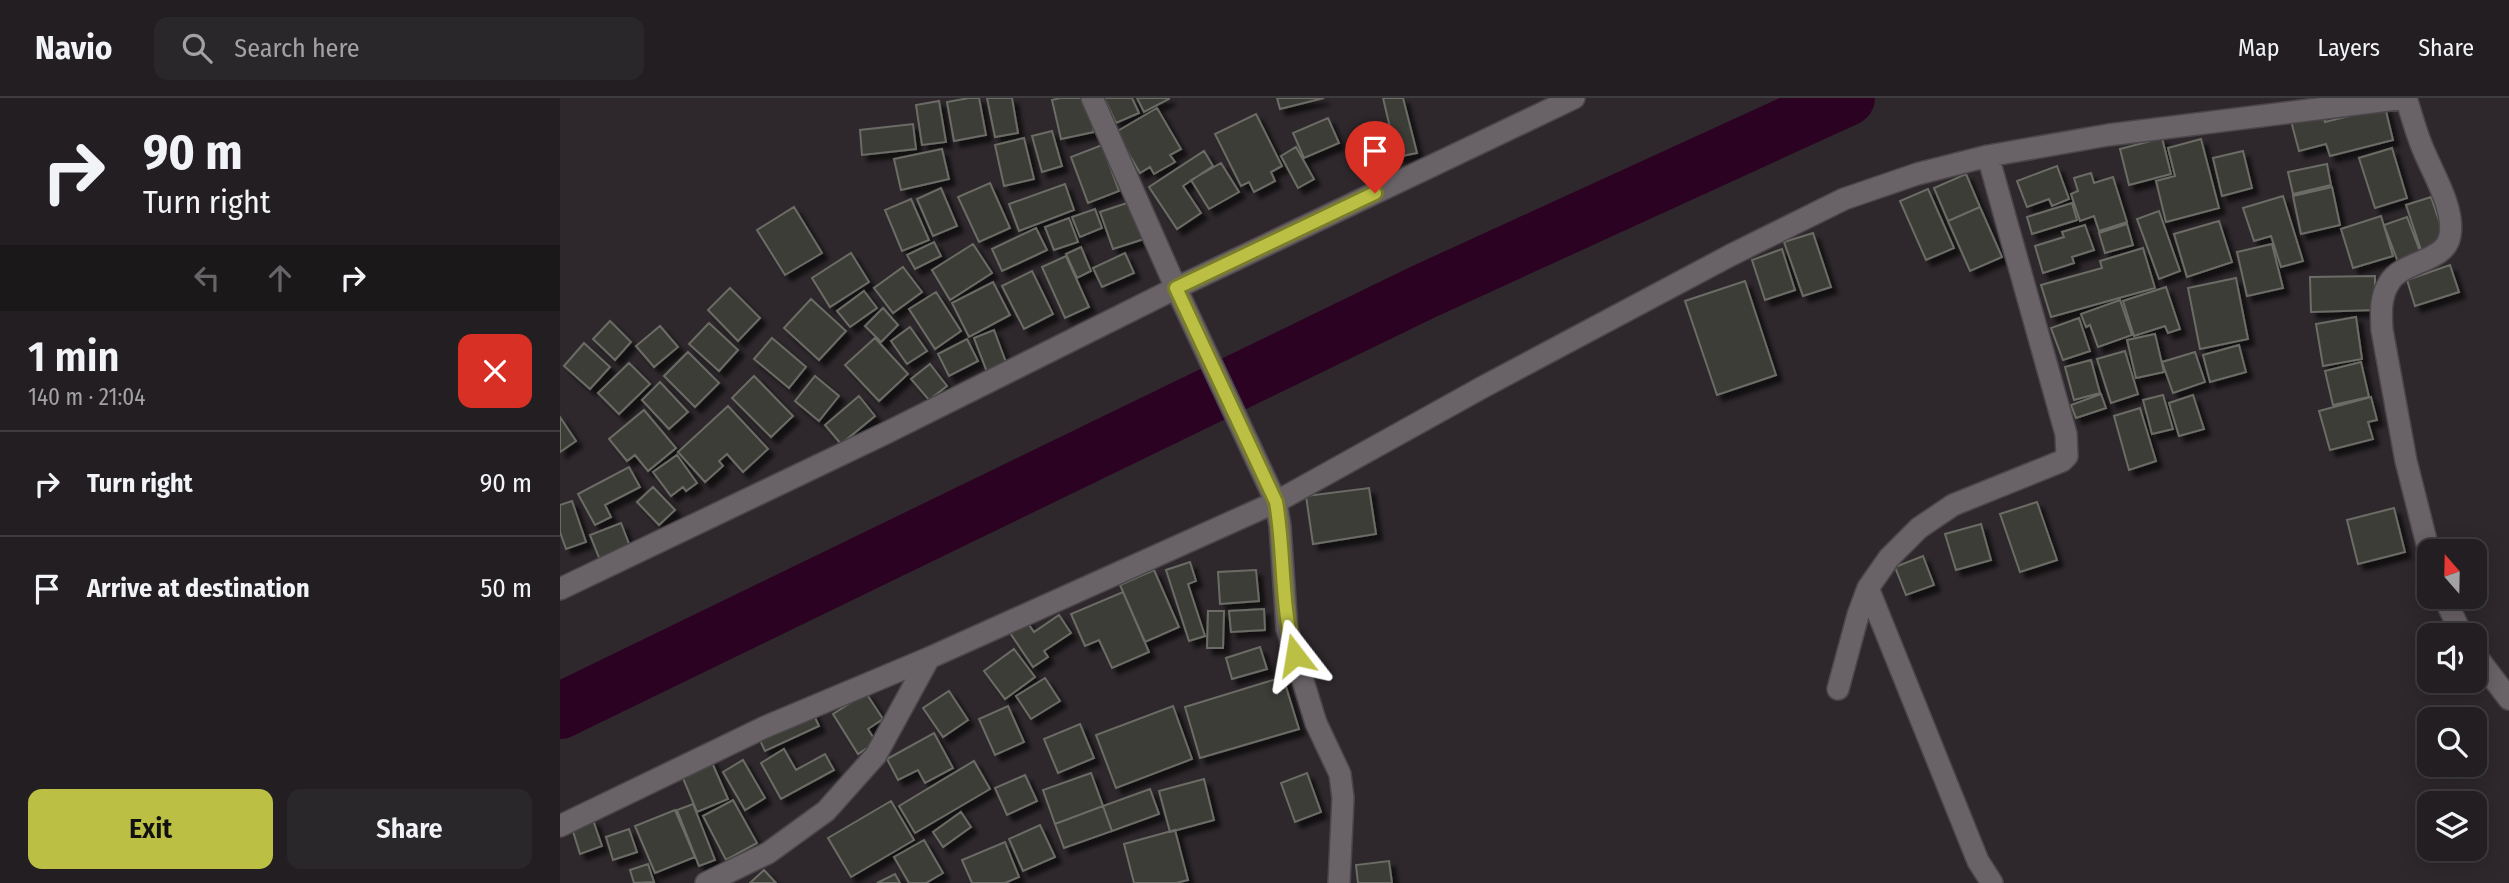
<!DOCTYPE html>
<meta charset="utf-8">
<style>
body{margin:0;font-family:"Fira Sans Condensed",sans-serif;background:#2a272a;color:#f1f3f6;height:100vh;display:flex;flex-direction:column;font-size:26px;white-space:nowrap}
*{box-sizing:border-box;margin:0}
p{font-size:23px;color:#a2a2a5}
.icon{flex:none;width:38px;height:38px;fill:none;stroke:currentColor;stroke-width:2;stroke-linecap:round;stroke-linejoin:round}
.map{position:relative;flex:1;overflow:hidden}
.details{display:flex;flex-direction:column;background:#221e21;width:560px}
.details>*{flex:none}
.hud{background:#221e21;color:#f1f3f6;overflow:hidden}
.needle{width:46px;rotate:340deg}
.controls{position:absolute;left:1857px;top:441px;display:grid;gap:14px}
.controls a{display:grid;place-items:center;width:70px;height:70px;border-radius:14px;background:#221e21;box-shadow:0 4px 18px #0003,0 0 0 2px #3f3c3f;font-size:35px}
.pin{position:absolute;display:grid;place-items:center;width:60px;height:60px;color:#fff;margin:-72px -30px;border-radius:50% 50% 50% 0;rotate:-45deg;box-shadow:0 0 7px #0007}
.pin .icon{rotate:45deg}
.me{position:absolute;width:77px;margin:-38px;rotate:346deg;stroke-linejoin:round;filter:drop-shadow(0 0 5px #0008)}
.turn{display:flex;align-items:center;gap:24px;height:147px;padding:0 28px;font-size:32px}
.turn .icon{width:91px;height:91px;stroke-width:2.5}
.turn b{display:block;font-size:49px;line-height:60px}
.lanes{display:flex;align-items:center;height:66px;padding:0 28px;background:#0003;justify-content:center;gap:35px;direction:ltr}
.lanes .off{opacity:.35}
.round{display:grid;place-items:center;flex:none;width:74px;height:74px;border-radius:14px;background:#2a272a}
.headline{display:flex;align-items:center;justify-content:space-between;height:119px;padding:0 28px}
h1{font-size:42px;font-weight:600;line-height:52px}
.cta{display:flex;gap:14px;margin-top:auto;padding:14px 28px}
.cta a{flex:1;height:80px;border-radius:14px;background:#bbc045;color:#111;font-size:28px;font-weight:600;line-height:80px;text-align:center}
.cta a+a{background:#2a272a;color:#f1f3f6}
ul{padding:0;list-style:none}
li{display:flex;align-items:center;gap:21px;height:105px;padding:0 28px;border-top:2px solid #3f3c3f}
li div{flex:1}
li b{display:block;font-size:26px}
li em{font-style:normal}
header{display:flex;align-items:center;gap:42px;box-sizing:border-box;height:98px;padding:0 35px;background:#221e21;border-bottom:2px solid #3f3c3f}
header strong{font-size:33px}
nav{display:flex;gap:38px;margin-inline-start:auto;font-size:24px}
.search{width:490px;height:63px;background:#2a272a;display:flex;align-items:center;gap:18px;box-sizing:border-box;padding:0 24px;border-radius:14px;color:#a2a2a5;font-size:26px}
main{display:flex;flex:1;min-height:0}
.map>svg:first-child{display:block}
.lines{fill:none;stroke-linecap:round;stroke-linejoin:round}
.river{stroke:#2c0223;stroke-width:56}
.building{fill:#3c3d37;stroke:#6b6c65;stroke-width:2;filter:url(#shadow)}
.minor-casing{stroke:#4b4649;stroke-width:24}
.minor{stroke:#696267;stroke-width:21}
.route-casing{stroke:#7a7d2d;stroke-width:18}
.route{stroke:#bbc045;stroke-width:12}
</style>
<header>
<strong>Navio</strong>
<div class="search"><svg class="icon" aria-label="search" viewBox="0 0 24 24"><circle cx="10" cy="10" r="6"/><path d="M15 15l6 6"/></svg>Search here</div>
<nav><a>Map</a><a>Layers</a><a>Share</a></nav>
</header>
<main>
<section class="details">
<div class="hud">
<div class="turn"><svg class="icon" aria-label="right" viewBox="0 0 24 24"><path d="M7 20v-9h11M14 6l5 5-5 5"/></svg><div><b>90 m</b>Turn right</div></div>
<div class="lanes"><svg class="icon off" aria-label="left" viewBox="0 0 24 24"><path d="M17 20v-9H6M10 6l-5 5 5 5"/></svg><svg class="icon off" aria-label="ahead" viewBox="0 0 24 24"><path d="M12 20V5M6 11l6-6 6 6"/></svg><svg class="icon" aria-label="right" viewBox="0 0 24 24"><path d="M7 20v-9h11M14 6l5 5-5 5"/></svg></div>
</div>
<div class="headline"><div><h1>1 min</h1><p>140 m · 21:04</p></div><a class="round" style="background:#d93025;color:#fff"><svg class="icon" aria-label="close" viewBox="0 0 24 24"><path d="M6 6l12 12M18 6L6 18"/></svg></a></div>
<ul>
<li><svg class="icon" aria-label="right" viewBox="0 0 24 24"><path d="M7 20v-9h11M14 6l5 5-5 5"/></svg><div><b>Turn right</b></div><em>90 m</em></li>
<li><svg class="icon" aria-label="arrive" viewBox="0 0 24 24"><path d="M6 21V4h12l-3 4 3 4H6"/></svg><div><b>Arrive at destination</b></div><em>50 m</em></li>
</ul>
<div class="cta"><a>Exit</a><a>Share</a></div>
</section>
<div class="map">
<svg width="1949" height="785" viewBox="0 0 1949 785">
<defs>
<filter id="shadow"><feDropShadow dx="6" dy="6" stdDeviation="2" flood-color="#0009"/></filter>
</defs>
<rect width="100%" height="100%" fill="#2e282c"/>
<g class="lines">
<!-- river -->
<path class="river" d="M0,613L863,194L1287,0"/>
</g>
<!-- building -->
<path class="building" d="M409,0H419L426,37L394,43L387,4Z
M427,0H452L458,35L435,39Z
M500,0H527L534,34L501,41L492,2Z
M544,0H572L579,15L556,25Z
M577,0H609V1L584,14Z
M717,0H764L720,11Z
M823,0H843L857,55L837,59Z
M379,3L386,44L362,47L356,7Z
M1825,9L1833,42L1770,58L1766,46L1739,53L1731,23L1763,15L1765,24Z
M597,10L621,51L610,57L615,64L594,76L590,69L580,75L556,34Z
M696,16L722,68L711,74L715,83L694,94L689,84L681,88L655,36Z
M768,20L779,45L744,60L733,35Z
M353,26L356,51L302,57L300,32Z
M492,33L502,68L482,74L472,38Z
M464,40L474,81L444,88L435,47Z
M1602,40L1611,76L1569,87L1560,51Z
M1641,41L1659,110L1606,124L1596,83L1615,78L1608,50Z
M542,47L559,93L528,105L511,59Z
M736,49L754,81L738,90L721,58Z
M1832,50L1847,100L1815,110L1799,60Z
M382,51L389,81L341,92L334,61Z
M644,53L653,68L623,88L641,115L617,131L589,89Z
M1683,53L1692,90L1662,98L1653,60Z
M661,65L679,94L649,111L631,82Z
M1767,66L1771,87L1733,96L1728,74Z
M1497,68L1509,101L1492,108L1489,101L1467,109L1457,83Z
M1531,75L1534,85L1553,79L1567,124L1539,133L1534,118L1520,123L1511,96L1518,93L1514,80Z
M1406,76L1420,109L1388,123L1374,90Z
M430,85L450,130L419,144L398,99Z
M505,86L514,112L459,133L449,106Z
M1772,89L1780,127L1741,136L1733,98Z
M381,90L397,128L373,138L357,101Z
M1368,91L1394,150L1366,162L1340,103Z
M1723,98L1743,163L1721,169L1711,138L1694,143L1683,110Z
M1871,99L1886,143L1861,152L1846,107Z
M351,101L369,142L342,153L325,112Z
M573,103L587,140L553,151L540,114Z
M1512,105L1517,122L1472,136L1467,119Z
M234,109L262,155L225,177L197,132Z
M1420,109L1442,159L1410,173L1388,123Z
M535,111L542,130L520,139L512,119Z
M1599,113L1620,173L1599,181L1577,121Z
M1821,118L1833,158L1793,170L1781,131Z
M1847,119L1861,156L1838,164L1824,127Z
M509,120L518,144L494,152L485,129Z
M1659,123L1672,164L1627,179L1614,136Z
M1567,126L1573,147L1545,155L1539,135Z
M1525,127L1534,152L1512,159L1514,165L1483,175L1475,148L1504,139L1502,134Z
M476,130L487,152L442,173L432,151Z
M1253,135L1271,189L1243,198L1224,144Z
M374,144L381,158L355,171L347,157Z
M413,146L432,175L390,202L372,172Z
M1712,146L1723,190L1687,198L1677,154Z
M521,149L531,173L517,180L506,156Z
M1583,150L1595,190L1491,219L1481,187L1542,170L1540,163Z
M1222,151L1235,192L1205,202L1192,162Z
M291,155L309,184L270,209L252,180Z
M565,155L574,175L542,189L533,170Z
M506,158L529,209L505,220L482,169Z
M1890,167L1899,194L1855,208L1847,182Z
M343,169L362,194L333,215L314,190Z
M472,173L493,216L464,231L442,188Z
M1815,178V212L1751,214L1750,179Z
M1676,180L1688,241L1640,251L1628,190Z
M1185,183L1216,277L1157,297L1125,203Z
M433,184L450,217L409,239L392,205Z
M1606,189L1620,231L1608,235L1605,228L1574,238L1563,203Z
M170,190L200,220L178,243L148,212Z
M304,193L317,210L290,229L277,213Z
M376,194L401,233L375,251L349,211Z
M251,201L286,233L259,262L224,230Z
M1560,202L1572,237L1538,249L1530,227L1526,229L1521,216Z
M323,210L338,227L321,244L305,228Z
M1796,219L1802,261L1763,268L1756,226Z
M1519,220L1530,253L1503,262L1491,230Z
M50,223L71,244L55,262L33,241Z
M149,225L178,252L159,273L129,246Z
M100,228L118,249L94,269L76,248Z
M350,229L367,253L347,266L331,243Z
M434,232L447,267L427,274L414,240Z
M1595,236L1604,274L1576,280L1567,242Z
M212,240L246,269L229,290L194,261Z
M315,240L348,276L319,303L285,267Z
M407,241L418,263L389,278L378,256Z
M24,245L50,269L30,291L4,268Z
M1679,247L1686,274L1650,284L1643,257Z
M1565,253L1578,296L1551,305L1537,261Z
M128,254L159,285L135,309L104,278Z
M1635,254L1645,284L1613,295L1602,264Z
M1531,262L1540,295L1514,302L1505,269Z
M1801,264L1809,299L1773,307L1765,273Z
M69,265L90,286L59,316L38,295Z
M370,266L387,288L369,302L351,281Z
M194,278L233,318L211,339L172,300Z
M255,278L279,298L259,323L235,303Z
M100,284L128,314L109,331L82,302Z
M1541,296L1546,310L1516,320L1511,307Z
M1603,297L1613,331L1592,336L1583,302Z
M1633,297L1644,331L1619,338L1609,305Z
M299,298L315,318L281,346L265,327Z
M1811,299L1817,322L1808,324L1813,341L1770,352L1759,313Z
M168,308L208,351L183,374L167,356L159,363L163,368L145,384L118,354Z
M1580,310L1596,363L1569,372L1554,318Z
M84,312L116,350L88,373L75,357L67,363L49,341Z
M0,319L16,343L0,354Z
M117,357L137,385L126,393L123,389L111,398L93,374Z
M69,369L80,389L45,407L51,419L35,427L18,396Z
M93,389L115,412L99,427L77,404Z
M809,390L816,436L753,446L746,398Z
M12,403L26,444L6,451L0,434V407Z
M1477,404L1497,462L1460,474L1440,416Z
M1834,410L1845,454L1798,466L1787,422Z
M61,425L71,451L40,462L30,437Z
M1421,426L1431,462L1396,472L1385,436Z
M1363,458L1374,487L1346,497L1335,469Z
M630,464L636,483L628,486L645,538L629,543L606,472Z
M594,472L619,529L585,544L560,487Z
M696,472L699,503L660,506L658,474Z
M563,494L589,554L552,570L539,542L525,548L511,516Z
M704,511L705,532L671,534L669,513Z
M648,513H664L663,550H647Z
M499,517L511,535L484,553L488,559L473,569L446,529L463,518L474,534Z
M700,549L707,571L672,581L666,560Z
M454,551L475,579L445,601L424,573Z
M723,579L739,631L640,660L625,609Z
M485,580L500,603L471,621L456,598Z
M389,593L408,622L383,639L363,610Z
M306,595L323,621L308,631L316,644L298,656L273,616Z
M448,608L464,644L435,657L419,621Z
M613,608L632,661L556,690L536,637Z
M251,611L259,628L205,653L197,636Z
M520,626L534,660L498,675L484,641Z
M374,635L393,670L365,685L358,672L338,682L327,661Z
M224,651L236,672L265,656L274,672L221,701L201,665Z
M150,660L168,701L137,714L120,673Z
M183,662L205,700L185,712L163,674Z
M414,663L430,691L355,735L339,708Z
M531,675L543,708L495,726L483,692Z
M747,675L761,714L735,724L721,685Z
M465,677L477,703L447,717L435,690Z
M644,681L654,722L610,734L599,693Z
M590,691L599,716L552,733L543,708Z
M173,702L197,745L166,762L143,718Z
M331,703L354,742L291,779L268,740Z
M133,706L155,762L139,768L117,712Z
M543,708L552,733L504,750L495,726Z
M115,712L135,759L95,775L75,728Z
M401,714L411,729L383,749L373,734Z
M33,722L42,748L20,756L12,730Z
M480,727L495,759L463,773L449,741Z
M69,731L77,754L53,762L46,739Z
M615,732L628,782L616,785H574L564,746Z
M364,742L383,775L366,785H349L334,759Z
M445,744L459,779L445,785H412L402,762Z
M829,763L832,785H798L796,767Z
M88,766L94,784L74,785L70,772Z
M204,772L216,785H190Z
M335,776L340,785H317Z"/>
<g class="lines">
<!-- minor casing -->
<g class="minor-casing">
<path id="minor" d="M532,0L616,190L716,404L720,428L727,531L756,625L780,676L783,700L779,785
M1846,0C1851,15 1855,31 1861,46C1871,73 1895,109 1890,137C1886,165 1842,162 1829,185C1820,199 1821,216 1822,232L1846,363L1869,454
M1308,490L1418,763L1432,785
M0,491L326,335L616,190L1014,0
M1884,499L1902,537
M1914,555L1949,601
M1278,591L1298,517L1308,490L1329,460L1359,430L1393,407L1502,363L1507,358L1506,336L1428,58
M0,728L205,629L369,560L716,404L923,289L1171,157L1284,101L1357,76L1428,58L1548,37L1845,0
M146,785L208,755L266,713L316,657L369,560"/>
</g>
<!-- minor -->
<use href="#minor" class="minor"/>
</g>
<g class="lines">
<!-- route casing -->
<g class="route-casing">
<path id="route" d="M735,557C720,507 725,455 716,404L616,190L815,95"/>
</g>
<!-- route -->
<use href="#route" class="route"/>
</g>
</svg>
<div class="controls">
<a><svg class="needle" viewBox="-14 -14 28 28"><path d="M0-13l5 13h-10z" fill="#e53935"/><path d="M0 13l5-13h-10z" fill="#a2a2a5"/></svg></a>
<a><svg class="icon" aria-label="sound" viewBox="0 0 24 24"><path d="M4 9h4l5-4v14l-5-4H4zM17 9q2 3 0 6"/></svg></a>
<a><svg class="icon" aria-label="search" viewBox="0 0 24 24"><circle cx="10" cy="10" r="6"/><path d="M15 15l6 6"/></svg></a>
<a><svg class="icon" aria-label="layers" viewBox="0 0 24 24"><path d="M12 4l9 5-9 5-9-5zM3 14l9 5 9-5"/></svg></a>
</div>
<div class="pin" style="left:815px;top:95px;background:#d93025"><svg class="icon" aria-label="arrive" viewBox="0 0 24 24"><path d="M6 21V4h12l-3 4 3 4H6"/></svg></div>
<svg class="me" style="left:735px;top:557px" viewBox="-20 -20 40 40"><path d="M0-17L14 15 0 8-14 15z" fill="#bbc045" stroke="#fff" stroke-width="4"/></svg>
</div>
</main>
